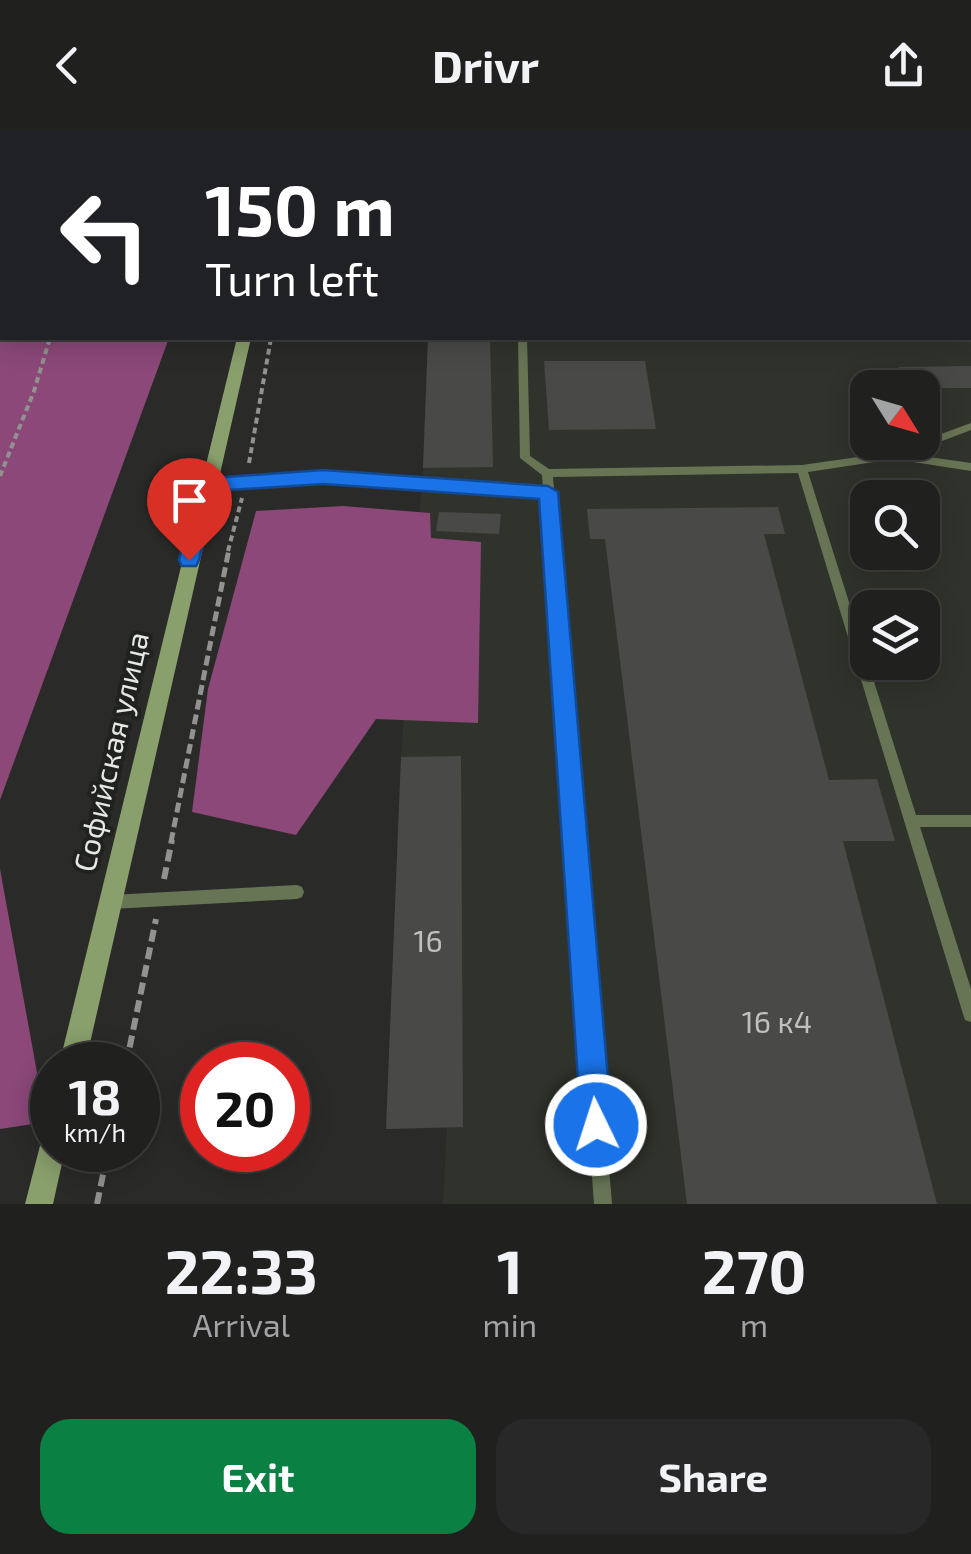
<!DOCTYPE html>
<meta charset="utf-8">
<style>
body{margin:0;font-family:"Exo 2",sans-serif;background:#282828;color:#f1f3f6;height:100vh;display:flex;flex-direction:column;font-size:38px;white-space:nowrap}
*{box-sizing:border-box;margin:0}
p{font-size:32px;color:#a2a3a4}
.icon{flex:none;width:55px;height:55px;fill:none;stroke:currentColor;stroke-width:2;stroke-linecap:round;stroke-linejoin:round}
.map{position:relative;height:1074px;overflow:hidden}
.panel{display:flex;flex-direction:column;background:#20201f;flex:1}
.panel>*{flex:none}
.hud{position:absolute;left:0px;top:0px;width:972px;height:210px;box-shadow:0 5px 25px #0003,0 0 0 2px #3d3e3d;background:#202124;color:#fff;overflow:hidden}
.needle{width:65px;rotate:127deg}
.controls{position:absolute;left:850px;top:240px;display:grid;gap:20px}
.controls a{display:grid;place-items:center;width:90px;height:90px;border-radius:20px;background:#20201f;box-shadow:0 5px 25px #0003,0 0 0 2px #3d3e3d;font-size:50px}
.speed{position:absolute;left:30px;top:912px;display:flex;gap:20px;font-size:50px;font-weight:700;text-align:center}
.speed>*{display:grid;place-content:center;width:130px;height:130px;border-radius:50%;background:#20201f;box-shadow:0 5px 25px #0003,0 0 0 2px #3d3e3d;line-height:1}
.speed small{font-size:25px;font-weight:400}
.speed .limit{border:15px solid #d22;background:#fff;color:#111}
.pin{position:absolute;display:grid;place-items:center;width:85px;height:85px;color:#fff;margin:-102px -42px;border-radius:50% 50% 50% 0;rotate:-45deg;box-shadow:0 0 10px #0007}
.pin .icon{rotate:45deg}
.me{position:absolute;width:110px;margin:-55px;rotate:356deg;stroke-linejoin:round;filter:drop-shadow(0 0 8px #0008)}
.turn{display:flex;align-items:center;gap:35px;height:210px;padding:0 40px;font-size:45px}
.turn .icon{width:130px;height:130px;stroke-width:2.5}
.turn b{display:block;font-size:70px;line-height:85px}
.eta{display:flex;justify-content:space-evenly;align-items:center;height:170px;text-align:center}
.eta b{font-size:60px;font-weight:700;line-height:70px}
.button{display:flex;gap:20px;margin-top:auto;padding:20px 40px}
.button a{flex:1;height:115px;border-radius:30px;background:#0b8043;color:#fff;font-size:40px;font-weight:700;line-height:115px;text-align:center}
.button a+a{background:#282828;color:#f1f3f6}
header{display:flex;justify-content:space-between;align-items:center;height:130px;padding:0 40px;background:#20201f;font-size:45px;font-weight:700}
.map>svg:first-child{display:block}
.built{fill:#30332b;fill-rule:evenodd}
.forest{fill:#8b4879}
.building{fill:#494a48}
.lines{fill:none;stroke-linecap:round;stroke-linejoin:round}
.path-far2{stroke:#929391;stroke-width:4;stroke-dasharray:6 4;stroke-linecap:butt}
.path-far1{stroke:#929391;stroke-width:5;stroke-dasharray:10 5;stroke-linecap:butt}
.path{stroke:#929391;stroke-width:6;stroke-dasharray:12 6;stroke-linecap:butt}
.lane{fill:#677555;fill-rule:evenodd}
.secondary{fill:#899f6c;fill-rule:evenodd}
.route{fill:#1a73e8;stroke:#114b97;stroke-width:2.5}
.labels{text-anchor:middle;stroke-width:8;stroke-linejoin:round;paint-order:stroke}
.street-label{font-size:30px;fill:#e7e8e6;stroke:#20221f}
.near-number-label{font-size:30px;fill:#c0c0be}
</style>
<header><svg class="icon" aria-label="back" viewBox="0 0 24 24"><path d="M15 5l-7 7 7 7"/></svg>Drivr<svg class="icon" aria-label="share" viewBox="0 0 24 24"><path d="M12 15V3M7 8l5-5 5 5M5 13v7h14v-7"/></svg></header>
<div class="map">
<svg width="971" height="1074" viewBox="0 0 971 1074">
<rect width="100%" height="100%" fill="#2a2b29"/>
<!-- built -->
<path class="built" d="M971,119V1074H443L447,998L386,999L401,627L423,338L428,208H970ZM868,258H922V312H868ZM868,368H922V422H868ZM868,478H922V532H868Z"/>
<!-- forest -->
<path class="forest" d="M0,0H245L2,2V208H169L0,670Z
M343,376L430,383L431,408L481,412L478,593L376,589L296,705L192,682L208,559L256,381Z
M0,739L46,992L0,999Z"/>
<!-- building -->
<path class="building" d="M428,208H490L493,337L423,338Z
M544,231H645L656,299L549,300Z
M971,236V258H908L899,237Z
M778,377L785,404H764L829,650L877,649L895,711H843L937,1074H687L605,409H590L587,379Z
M439,382L501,384L499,404L436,401Z
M461,626L463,997L386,999L401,627Z"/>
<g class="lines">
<!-- path-far2 -->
<path class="path-far2" d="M249,333L271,208
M0,346L34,261L50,208
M228,421L242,368"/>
<!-- path-far1 -->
<path class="path-far1" d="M171,712L229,419"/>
<!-- path -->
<path class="path" d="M164,749L172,710
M126,935L156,789
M97,1074L108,1020"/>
<!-- lane -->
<path class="lane" d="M847,0H855V2H848Z
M907,0H915L917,2H909Z
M970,60H971V65H970Z
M518,208H527L530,326L549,339L802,335L893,322L922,312V311L971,293V300L908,324L971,333V341L894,329L808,342L916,685H971V697H920L971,859V892L965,890L963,884L798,343L553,347L612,1074H594L543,365L323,351L206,358L201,354L206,350L323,343L543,358L542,345L520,328Z
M297,755L302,757L304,762L302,767L297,769L111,779L106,777L104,772L106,767L111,765Z"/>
<!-- secondary -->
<path class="secondary" d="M237,208H251L85,935H59Z
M52,1004V1020H65L53,1074H25L42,1008Z"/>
</g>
<!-- route -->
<path class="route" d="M323,340L548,356L558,362L612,995L607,1006L596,1010L586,1006L581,995L539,369L323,354L215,361L199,430L196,436H182L179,430L199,349Z"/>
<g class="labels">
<!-- street labels -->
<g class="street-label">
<text transform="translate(112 622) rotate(-77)" y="10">Софийская улица</text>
</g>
<!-- near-number labels -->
<g class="near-number-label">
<text x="428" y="822">16</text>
<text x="777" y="903">16 к4</text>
</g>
</g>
</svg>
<div class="controls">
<a><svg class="needle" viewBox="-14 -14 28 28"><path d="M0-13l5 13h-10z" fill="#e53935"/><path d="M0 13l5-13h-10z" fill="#a2a3a4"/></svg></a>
<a><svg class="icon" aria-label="search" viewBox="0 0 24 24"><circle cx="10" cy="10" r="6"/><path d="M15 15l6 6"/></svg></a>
<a><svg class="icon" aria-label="layers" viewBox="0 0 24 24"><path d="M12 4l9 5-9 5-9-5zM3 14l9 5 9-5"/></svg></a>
</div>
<div class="speed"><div>18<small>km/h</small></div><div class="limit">20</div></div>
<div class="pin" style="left:189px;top:430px;background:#d93025"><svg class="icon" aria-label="arrive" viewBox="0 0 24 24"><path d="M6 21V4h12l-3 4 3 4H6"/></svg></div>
<svg class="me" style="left:596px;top:995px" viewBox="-20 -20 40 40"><circle r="17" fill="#1a73e8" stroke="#fff" stroke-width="3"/><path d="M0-11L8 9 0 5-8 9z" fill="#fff"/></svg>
<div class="hud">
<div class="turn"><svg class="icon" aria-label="left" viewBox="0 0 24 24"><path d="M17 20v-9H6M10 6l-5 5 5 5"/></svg><div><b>150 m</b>Turn left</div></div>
</div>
</div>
<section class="panel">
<div class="eta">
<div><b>22:33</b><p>Arrival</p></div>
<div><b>1</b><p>min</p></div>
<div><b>270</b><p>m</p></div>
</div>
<div class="button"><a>Exit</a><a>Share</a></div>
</section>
